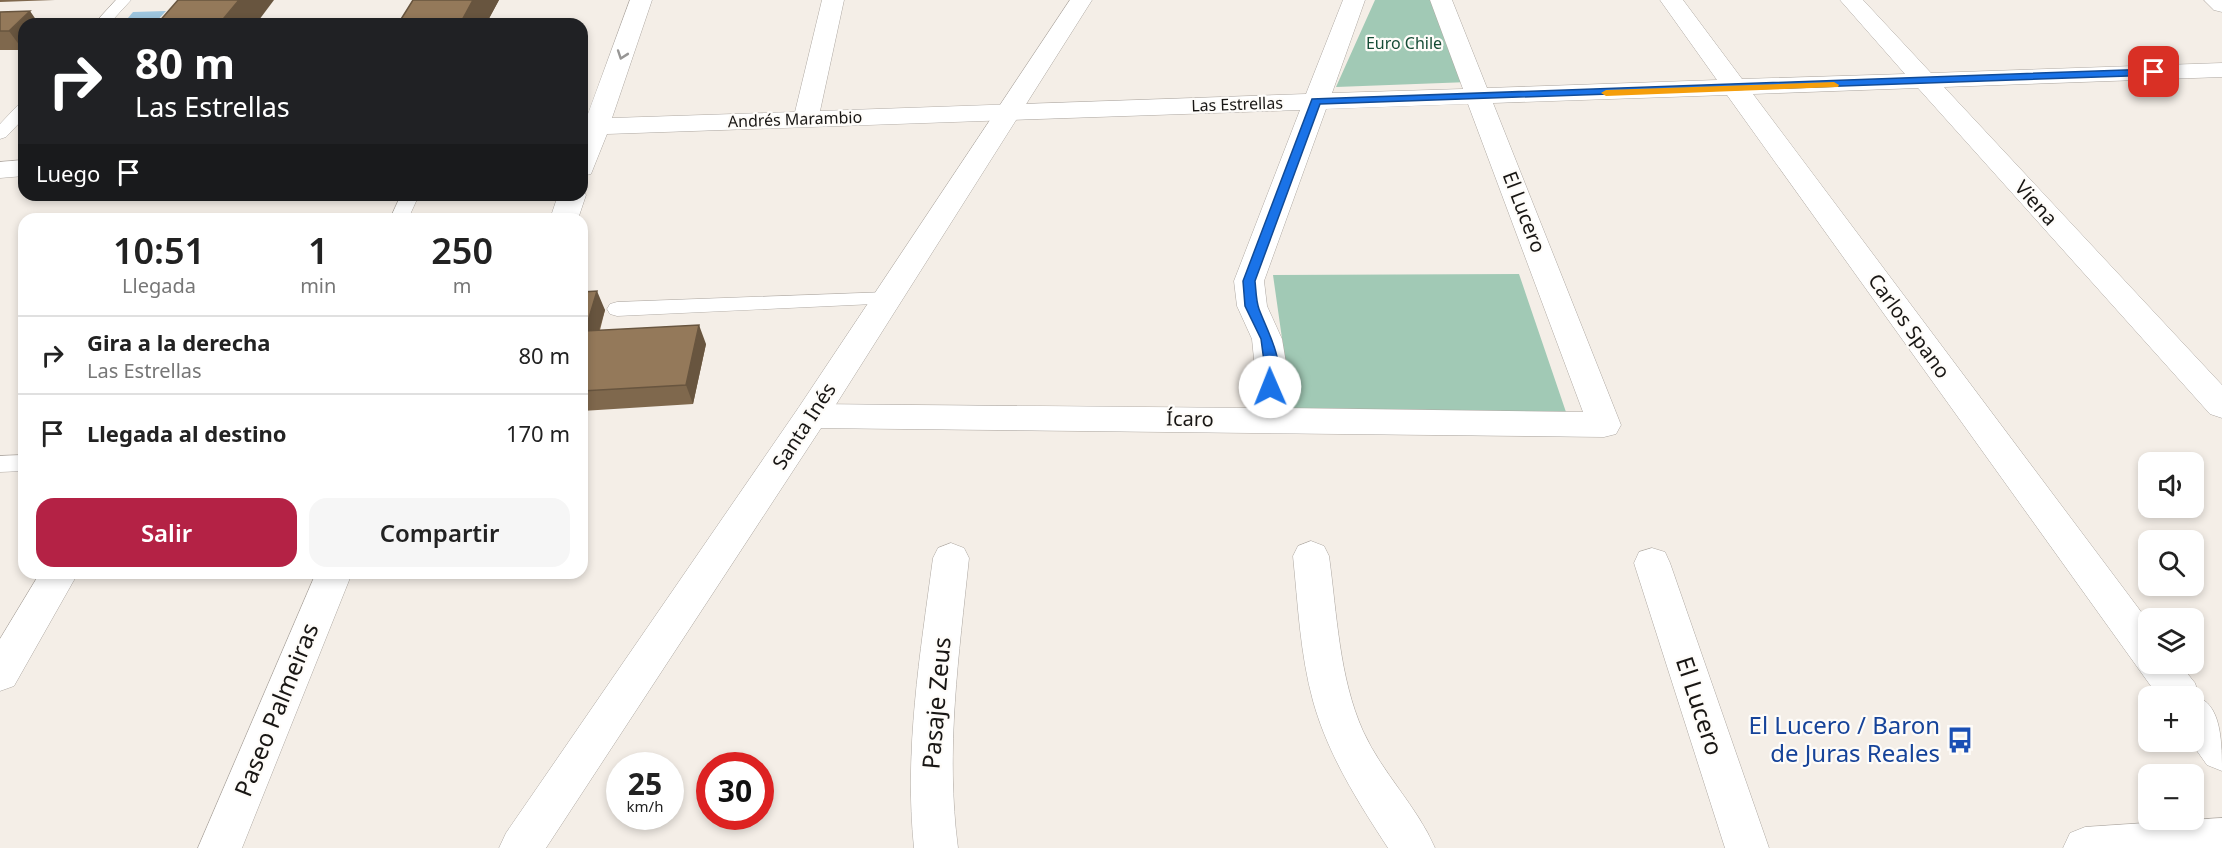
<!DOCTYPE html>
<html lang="es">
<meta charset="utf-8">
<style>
body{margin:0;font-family:"Noto Sans",sans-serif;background:#f6f6f6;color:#222;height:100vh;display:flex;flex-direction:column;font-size:22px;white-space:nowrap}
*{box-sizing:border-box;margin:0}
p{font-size:20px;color:#767676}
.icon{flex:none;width:33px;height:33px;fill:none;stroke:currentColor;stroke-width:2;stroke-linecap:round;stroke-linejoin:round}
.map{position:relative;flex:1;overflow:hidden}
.details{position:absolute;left:18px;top:213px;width:570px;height:366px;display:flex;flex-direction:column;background:#fff;border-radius:18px;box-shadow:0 3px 9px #0003}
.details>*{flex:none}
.guide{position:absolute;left:18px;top:18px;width:570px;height:183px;border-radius:18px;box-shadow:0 3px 9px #0003;background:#202124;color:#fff;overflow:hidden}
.buttons{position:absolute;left:2138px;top:452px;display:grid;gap:12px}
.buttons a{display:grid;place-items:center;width:66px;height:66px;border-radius:12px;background:#fff;box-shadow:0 3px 9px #0003;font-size:30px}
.speed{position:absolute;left:606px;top:752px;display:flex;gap:12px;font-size:30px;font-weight:700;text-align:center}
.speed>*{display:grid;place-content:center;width:78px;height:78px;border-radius:50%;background:#fff;box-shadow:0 3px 9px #0003;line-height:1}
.speed small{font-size:15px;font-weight:400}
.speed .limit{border:9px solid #d22;background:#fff;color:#111}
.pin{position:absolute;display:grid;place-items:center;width:51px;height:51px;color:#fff;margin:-26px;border-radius:12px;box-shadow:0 3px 9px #0006}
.me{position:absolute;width:66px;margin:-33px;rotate:359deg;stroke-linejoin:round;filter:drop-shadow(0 0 4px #0008)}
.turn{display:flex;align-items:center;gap:21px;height:126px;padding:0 18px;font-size:27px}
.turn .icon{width:78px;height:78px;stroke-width:2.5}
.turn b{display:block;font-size:42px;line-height:51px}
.then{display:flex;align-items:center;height:57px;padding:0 18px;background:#0003;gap:12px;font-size:22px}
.eta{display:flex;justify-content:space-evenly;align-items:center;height:102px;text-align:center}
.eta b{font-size:36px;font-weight:600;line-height:42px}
.cta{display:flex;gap:12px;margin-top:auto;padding:12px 18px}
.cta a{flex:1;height:69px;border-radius:18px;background:#b42245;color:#fff;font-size:24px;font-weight:600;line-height:69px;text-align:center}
.cta a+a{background:#f6f6f6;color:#222}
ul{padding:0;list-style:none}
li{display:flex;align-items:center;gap:18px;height:78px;padding:0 18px;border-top:2px solid #e0e0e0}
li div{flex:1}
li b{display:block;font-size:22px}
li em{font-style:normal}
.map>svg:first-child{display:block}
.green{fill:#a1c9b5}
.water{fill:#9dc5de}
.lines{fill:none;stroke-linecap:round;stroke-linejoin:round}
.lane-casing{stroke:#aea8a2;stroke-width:1}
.street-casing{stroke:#aea8a2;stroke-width:1}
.secondary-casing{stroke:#aea8a2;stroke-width:1}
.lane{fill:#fff;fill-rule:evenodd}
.street{fill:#fff;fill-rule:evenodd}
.secondary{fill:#fff;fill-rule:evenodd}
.wall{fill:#7f684d}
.shaded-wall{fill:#68553f}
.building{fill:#94795a;stroke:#68553f;stroke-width:1.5}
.oneway{stroke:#979695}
.route{fill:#1a73e8;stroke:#114b97;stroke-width:1.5}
.slow{fill:#f59e0b}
.labels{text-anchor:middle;stroke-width:4.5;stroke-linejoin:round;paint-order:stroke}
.far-park-label{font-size:16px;fill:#154b35;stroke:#fefcf9}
.far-street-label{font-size:16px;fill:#181614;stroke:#fefcf9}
.street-label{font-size:20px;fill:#181614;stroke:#fefcf9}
.near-street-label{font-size:24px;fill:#181614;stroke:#fefcf9}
.near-transit-label{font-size:24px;fill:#164399;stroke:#fefcf9;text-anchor:end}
</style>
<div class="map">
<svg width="2222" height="848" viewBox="0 0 2222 848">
<rect width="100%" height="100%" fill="#f4eee7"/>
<!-- green -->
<path class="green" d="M1375,0H1435L1469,82L1336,87Z
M1519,274L1567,415L1293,416L1273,275Z"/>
<!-- water -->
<path class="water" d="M166,11L154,24H123L133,12Z"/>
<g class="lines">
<!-- lane casing -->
<g class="lane-casing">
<path id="lane" d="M116,0H131L109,24H94Z
M24,103V118L6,137L0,139V124L18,105Z
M401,195H419L408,219H390Z
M888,292L895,293L898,298L895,303L617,316L610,314L607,309L610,304L617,302Z
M24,455V471L0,472V456Z"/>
</g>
<!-- street casing -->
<g class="street-casing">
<path id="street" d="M630,0H652L612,118L795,112L822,0H844L820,111L1306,94L1343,0H1365L1332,93L1463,89L1430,0H1452L1487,88L1717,80L1660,0H1683L1742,79L1905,74L1840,0H1863L1931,73L2222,63V77L1944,87L2222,385V418L2210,414L1918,88L1753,94L2148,621V663H2179L2195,683L2200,698C2222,708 2222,746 2222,771L2207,765L2190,741H2193V696H2158L1727,95L1493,103L1621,425L1616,434L1604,437L811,428L799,425L795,416L799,407L811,404L1252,408L1255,369L1252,339L1237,306L1234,281L1300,110L607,134L591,174L582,176V119H586ZM1468,104L1583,412L1285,408L1287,369L1282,339L1267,306L1264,281L1326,109Z
M2204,0H2222V12L2214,10Z
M24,160V176L0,178V162Z
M582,189L586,195L578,219H550L558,195H582Z
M1311,541L1324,546L1329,556C1337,614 1339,677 1363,731C1382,773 1417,806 1435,848H1388C1358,802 1328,755 1313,701C1300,654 1298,604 1293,556L1298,546Z
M951,543L964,548L969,558C959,655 945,750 958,848H914C904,750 920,655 933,558L938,548Z
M1652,548L1665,552L1670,563L1769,848H1725L1634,563L1639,552Z
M40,573H78L14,686L0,691V639Z
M316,573H352L242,848H198Z"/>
</g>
<!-- secondary casing -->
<g class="secondary-casing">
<path id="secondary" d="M1070,0H1092L823,425L546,848H499L506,833L799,407Z
M2222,818V848H2063L2070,833L2085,827Z"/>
</g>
<!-- lane -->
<use href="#lane" class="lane"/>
<!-- street -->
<use href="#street" class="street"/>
<!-- secondary -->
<use href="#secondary" class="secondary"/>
</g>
<!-- wall -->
<path class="wall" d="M0,0H55L0,2Z
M413,0H499L486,24H398Z
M0,12L23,50H0Z
M582,292L605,310L600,330L706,344L693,404L582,411Z"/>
<!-- shaded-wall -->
<path class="shaded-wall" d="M239,0H274L256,24H219Z
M473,0H499L486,24H462L461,22Z
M30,11L39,24H24V48L23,50L9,31Z
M597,291L605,310L593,350L585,331Z
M699,325L706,344L693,404L686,385Z"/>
<!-- building -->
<path class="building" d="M178,0H239L219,24H157Z
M413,0H473L461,22L398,24Z
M30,11L9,31H0V12Z
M597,291L585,331L699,325L686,385L582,391V292Z"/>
<!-- one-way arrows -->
<defs><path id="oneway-chevron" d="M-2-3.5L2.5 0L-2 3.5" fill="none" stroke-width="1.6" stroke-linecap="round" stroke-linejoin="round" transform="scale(1.5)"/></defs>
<use class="oneway" href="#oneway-chevron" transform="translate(622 55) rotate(109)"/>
<!-- route -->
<path class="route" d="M2154,69L2157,70V75L1320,104L1255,281C1256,290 1256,301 1259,309C1268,333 1287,364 1275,390L1270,391L1264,387L1265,369L1261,339L1245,306L1243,281L1312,99Z"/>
<!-- slow -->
<path class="slow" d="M1834,82L1839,85L1838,87L1606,96L1601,93L1606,90Z"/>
<!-- icons -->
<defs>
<g id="bus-bare" transform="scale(2.07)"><path d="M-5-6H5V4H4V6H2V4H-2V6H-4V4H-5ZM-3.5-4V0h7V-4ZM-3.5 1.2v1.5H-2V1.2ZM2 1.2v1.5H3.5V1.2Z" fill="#1a4fb4" stroke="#fefcf9" stroke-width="2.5" paint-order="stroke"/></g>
</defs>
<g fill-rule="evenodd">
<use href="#bus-bare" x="1960" y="740"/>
</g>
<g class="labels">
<!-- far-park labels -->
<g class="far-park-label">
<text x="1404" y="49">Euro Chile</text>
</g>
<!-- far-street labels -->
<g class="far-street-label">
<text transform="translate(1237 104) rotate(-2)" y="6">Las Estrellas</text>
<text transform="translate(795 119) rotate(-2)" y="6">Andrés Marambio</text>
</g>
<!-- street labels -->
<g class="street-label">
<text transform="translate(2036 203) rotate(48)" y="7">Viena</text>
<text transform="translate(1524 212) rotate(69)" y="7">El Lucero</text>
<text transform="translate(1909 326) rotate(54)" y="7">Carlos Spano</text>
<text transform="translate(1190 419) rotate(1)" y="7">Ícaro</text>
<text transform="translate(804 426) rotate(-57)" y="7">Santa Inés</text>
</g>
<!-- near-street labels -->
<g class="near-street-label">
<text transform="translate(937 703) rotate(-85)" y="8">Pasaje Zeus</text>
<text transform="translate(1699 706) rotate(72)" y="8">El Lucero</text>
<text transform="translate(277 710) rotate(-68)" y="8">Paseo Palmeiras</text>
</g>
<!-- near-transit labels -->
<g class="near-transit-label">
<text x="1940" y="734">El Lucero / Baron<tspan x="1940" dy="28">de Juras Reales</tspan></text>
</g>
</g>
</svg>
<div class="buttons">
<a><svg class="icon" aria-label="sound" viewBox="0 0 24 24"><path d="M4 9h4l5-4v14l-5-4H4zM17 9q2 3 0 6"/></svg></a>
<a><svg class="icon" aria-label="search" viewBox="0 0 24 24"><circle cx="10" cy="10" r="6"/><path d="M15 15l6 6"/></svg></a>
<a><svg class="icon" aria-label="layers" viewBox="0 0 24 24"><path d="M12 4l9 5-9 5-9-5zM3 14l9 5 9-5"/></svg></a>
<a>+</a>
<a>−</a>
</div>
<div class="speed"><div>25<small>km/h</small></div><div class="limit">30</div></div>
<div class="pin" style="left:2154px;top:72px;background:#d93025"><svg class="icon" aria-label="arrive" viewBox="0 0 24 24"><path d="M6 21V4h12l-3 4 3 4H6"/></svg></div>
<svg class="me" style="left:1270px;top:387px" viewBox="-20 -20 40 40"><circle r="19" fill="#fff"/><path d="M0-13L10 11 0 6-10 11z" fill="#1a73e8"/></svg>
<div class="guide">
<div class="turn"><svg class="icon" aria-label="right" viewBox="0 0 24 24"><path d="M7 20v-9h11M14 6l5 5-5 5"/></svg><div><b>80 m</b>Las Estrellas</div></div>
<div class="then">Luego<svg class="icon" aria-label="arrive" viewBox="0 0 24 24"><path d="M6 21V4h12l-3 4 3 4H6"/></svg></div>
</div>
<section class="details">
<div class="eta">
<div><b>10:51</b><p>Llegada</p></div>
<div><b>1</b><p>min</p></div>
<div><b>250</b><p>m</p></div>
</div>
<ul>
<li><svg class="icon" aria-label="right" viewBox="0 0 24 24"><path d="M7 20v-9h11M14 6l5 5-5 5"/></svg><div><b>Gira a la derecha</b><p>Las Estrellas</p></div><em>80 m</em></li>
<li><svg class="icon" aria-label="arrive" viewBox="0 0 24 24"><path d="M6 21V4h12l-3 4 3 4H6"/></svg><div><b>Llegada al destino</b></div><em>170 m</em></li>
</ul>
<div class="cta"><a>Salir</a><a>Compartir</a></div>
</section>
</div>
